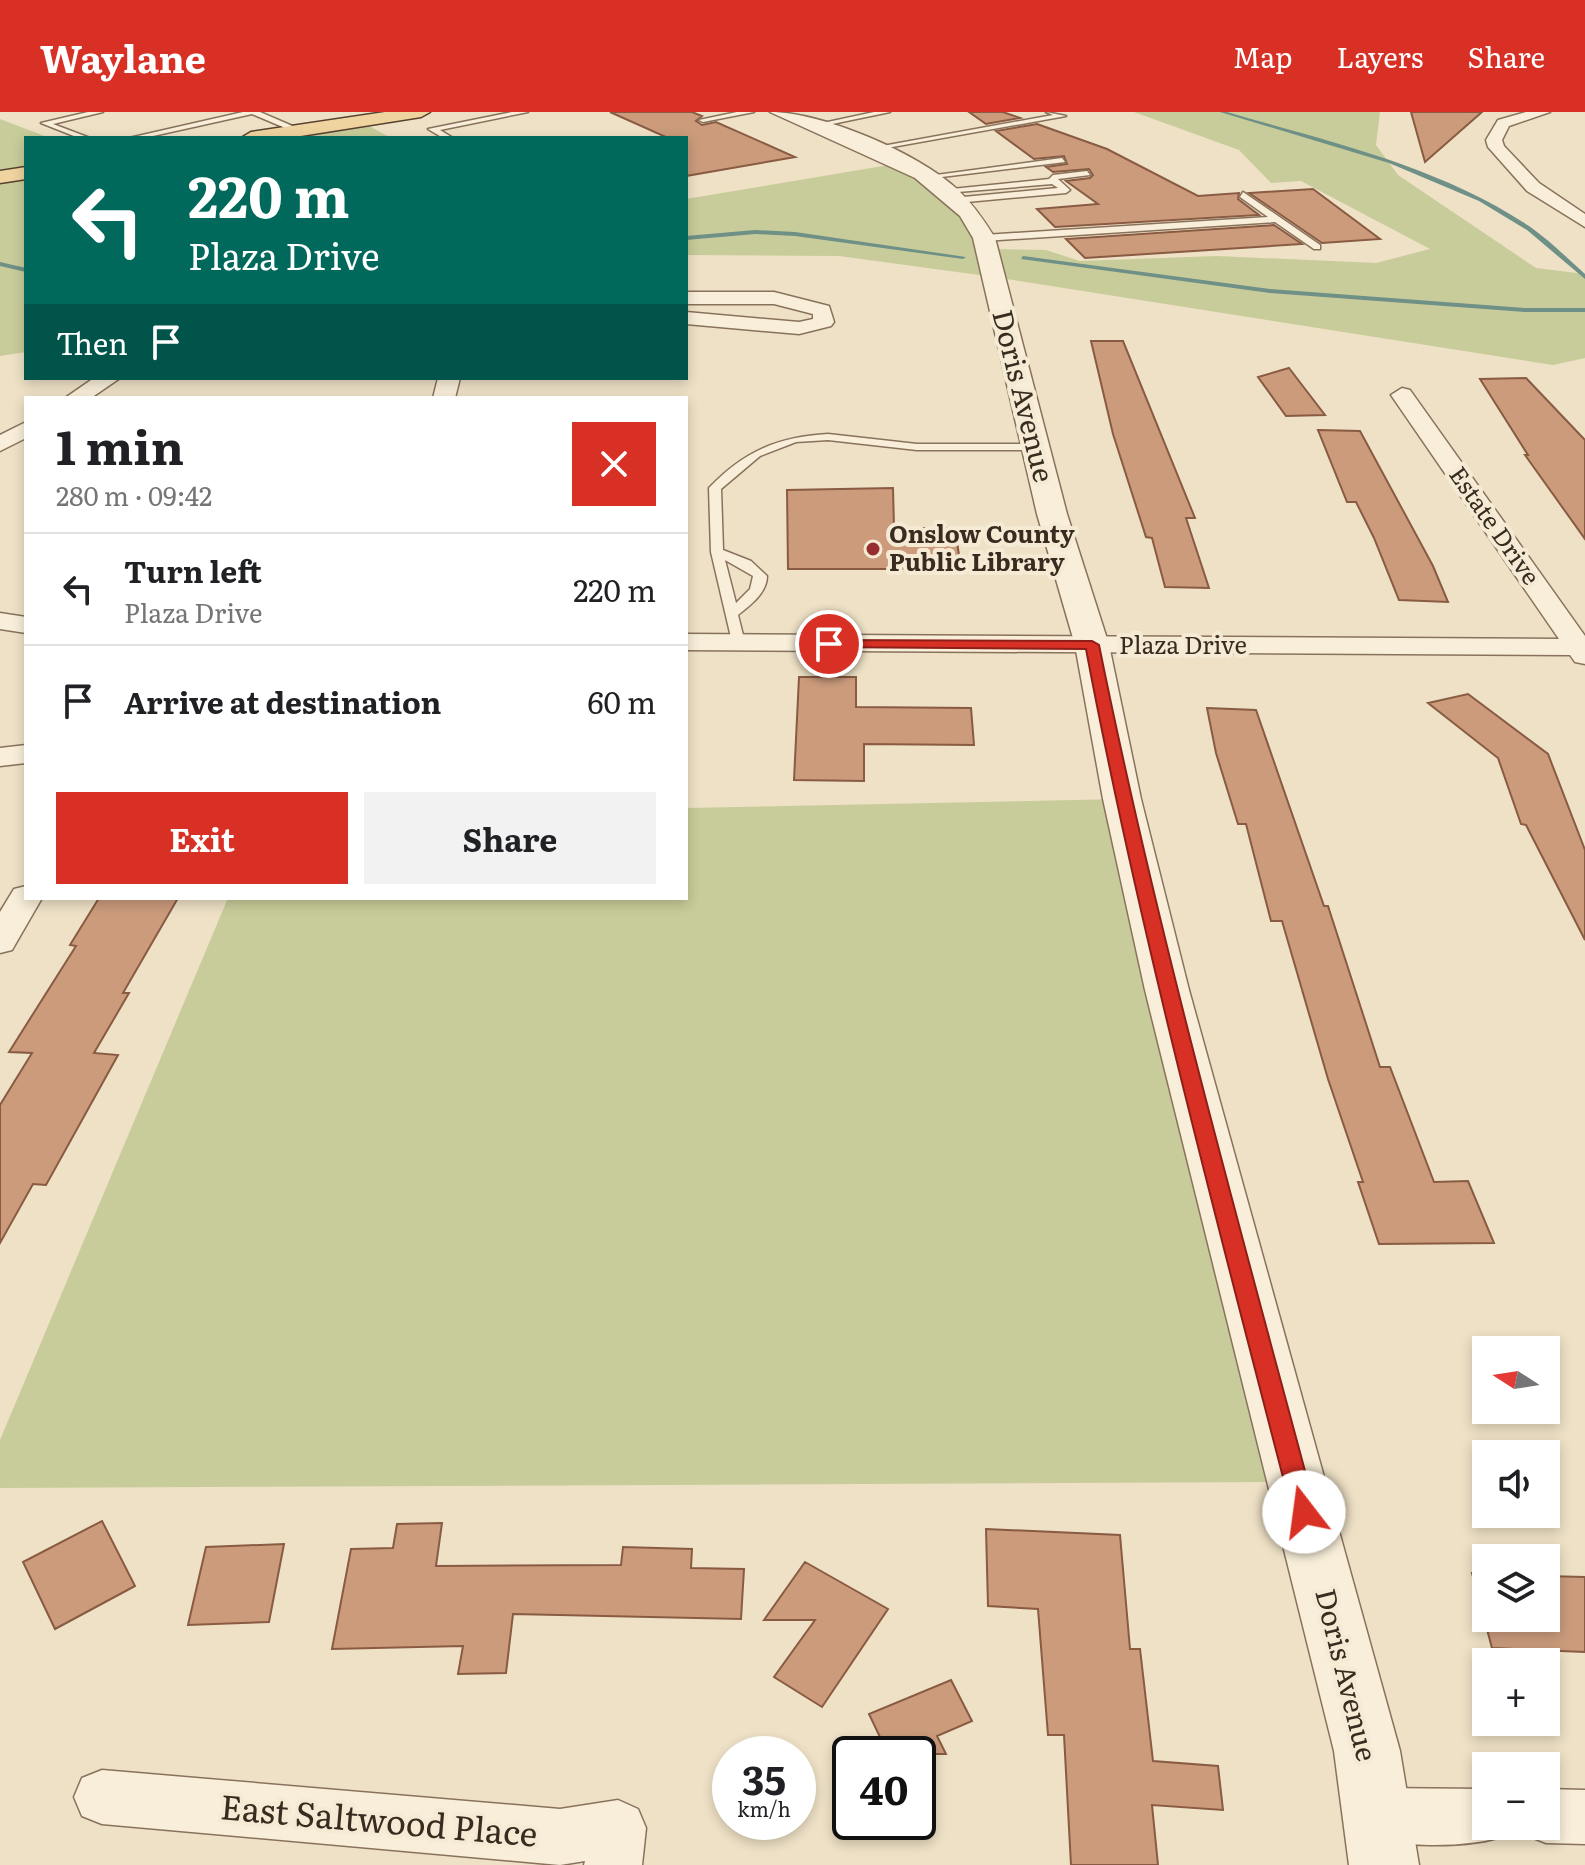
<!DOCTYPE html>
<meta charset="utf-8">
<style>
body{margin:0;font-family:Literata,serif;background:#f2f2f2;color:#202124;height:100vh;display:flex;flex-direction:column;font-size:30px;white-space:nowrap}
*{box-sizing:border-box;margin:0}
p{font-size:26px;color:#757577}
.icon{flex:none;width:44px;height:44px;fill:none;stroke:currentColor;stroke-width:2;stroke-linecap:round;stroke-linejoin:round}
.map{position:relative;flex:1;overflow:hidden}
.side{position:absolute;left:24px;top:284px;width:664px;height:504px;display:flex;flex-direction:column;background:#fff;border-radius:0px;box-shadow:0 4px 12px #0003}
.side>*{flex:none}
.guide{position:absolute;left:24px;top:24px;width:664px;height:244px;border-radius:0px;box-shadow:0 4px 12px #0003;background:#00695c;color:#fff;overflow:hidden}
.needle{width:52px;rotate:282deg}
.buttons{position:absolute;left:1472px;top:1224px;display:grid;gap:16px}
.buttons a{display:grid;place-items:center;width:88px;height:88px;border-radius:0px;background:#fff;box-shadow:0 4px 12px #0003;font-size:40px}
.speed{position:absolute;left:712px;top:1624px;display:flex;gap:16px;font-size:40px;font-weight:700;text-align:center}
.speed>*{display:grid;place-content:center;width:104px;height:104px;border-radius:50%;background:#fff;box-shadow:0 4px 12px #0003;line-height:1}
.speed small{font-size:20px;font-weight:400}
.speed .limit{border:4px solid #111;border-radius:12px;background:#fff;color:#111}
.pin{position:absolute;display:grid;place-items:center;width:68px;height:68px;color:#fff;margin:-34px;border:4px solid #fff;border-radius:50%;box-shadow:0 2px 8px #0007}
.me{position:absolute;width:88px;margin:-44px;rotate:345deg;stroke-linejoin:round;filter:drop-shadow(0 0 6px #0008)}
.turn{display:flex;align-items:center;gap:28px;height:168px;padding:0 32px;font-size:36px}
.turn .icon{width:104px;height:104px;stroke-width:2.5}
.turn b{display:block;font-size:56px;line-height:68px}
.then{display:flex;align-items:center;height:76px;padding:0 32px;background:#0003;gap:16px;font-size:30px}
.round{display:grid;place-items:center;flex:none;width:84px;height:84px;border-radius:0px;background:#f2f2f2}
.summary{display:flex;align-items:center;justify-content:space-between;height:136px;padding:0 32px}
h1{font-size:48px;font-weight:700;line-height:60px}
.cta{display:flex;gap:16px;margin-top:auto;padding:16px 32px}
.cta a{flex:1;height:92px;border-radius:0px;background:#d93025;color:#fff;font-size:32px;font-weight:700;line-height:92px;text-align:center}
.cta a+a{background:#f2f2f2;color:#202124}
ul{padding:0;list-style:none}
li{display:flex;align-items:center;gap:24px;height:112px;padding:0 32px;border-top:2px solid #e0e0e0}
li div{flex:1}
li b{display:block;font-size:30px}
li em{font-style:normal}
header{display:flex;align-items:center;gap:48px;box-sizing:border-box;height:112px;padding:0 40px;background:#d93025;color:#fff}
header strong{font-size:38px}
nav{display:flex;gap:44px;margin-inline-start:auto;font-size:28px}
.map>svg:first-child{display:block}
.green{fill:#c8cc9a}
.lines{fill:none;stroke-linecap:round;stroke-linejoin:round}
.stream{fill:#6e9086;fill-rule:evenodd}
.building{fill:#cb9b7c;stroke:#885b42;stroke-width:2}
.service-casing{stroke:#89725c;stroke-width:3}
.minor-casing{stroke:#89725c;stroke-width:3}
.tertiary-casing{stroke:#89725c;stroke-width:3}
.primary-casing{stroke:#574130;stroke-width:3}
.service{fill:#f8eed9;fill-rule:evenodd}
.minor{fill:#f8eed9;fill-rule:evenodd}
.tertiary{fill:#f8eed9;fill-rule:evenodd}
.primary{fill:#f0d49f;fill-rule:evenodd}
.route{fill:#d93025;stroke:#8d1f18;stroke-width:2}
.poi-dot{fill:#972c31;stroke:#f5ebd5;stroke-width:3}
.labels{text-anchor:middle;stroke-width:8;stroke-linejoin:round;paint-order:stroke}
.far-street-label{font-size:24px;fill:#392b1f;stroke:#f5ebd5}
.far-poi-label{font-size:24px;font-weight:bold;fill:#392b1f;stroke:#f5ebd5;text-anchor:start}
.street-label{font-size:28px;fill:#392b1f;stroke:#f5ebd5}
.near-street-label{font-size:34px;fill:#392b1f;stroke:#f5ebd5}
</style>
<header>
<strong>Waylane</strong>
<nav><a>Map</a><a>Layers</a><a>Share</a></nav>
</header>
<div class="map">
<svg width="1585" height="1753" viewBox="0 0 1585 1753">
<rect width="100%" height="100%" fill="#eee1c6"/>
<!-- green -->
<path class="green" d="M1134,0H1380L1376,33L1398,63L1536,156L1585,162V246L1553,253L994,165L839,144L686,143V87L901,51L950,81L988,137L1046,138L1080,149L1217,144L1376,151L1430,137L1301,69L1271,71L1239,38Z
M0,7L50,26H26V240L0,244Z
M360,9L391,26H252Z
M1122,687L1296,1370L0,1376V1328L228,786H686V696Z"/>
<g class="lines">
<!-- stream -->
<path class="stream" d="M1220,0H1227C1330,30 1439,54 1529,114C1549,128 1567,146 1585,162V167L1527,118L1479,89L1389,51Z
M755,118L795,120L966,145L963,147L795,124L755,122L686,128V124Z
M1023,144L1270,177L1525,196H1585V200H1525L1270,181L1021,147Z
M0,150L26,156V160L0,154Z"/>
</g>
<!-- building -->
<path class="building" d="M610,0H692L702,4L696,9L702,13L716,10L795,45L686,64V26H668Z
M969,0H1003L1020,6L986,12Z
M1411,0H1482L1425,50Z
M1037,12L1107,37L1198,84L1239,81L1238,87L1259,103L1055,115L1037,97L1098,92L1066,69L1090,66L1093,63L1089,57L1053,60L1046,55L1067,52L1064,44L1034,47L996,19Z
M1313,77L1380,127L1322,131L1249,81Z
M1274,113L1302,132L1085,146L1066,127Z
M1091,229H1123L1195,406H1186L1209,476L1165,475L1152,426L1146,425L1113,322Z
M1289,256L1325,303L1286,304L1258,265Z
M1526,266L1585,328V427L1525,343H1528L1480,267Z
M1318,318L1360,319L1433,454L1448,490L1399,488L1374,426L1356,390H1347Z
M893,376L894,416H955L961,457H788L787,378Z
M799,565H856V595L971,596L974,633L864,632V669L794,668Z
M1468,582L1548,642L1585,738V828L1526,713L1521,712L1498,646L1428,591Z
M1207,596L1256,598L1324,794H1328L1380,955H1390L1434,1070L1468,1069L1494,1131L1379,1132L1358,1070H1363L1328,967L1282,809H1271L1246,712H1238L1216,641Z
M99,786H178L123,881H129L94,941L118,943L46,1073L33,1072L0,1131V993L32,941L9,940L76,834L70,833Z
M102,1409L135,1474L55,1517L23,1450Z
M442,1411L436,1454L621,1453L623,1435L692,1437L691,1456L744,1457L741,1507L513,1502L506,1561L458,1562L463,1534L332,1537L351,1437L393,1436L397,1412Z
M986,1417L1120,1423L1130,1537H1140L1153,1649L1218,1654L1223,1698L1152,1693L1158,1753H1071L1064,1623H1048L1038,1497L988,1494Z
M284,1432L269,1510L188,1513L206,1435Z
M805,1450L888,1497L822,1595L774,1565L815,1508H764Z
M1472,1461L1486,1462V1506H1546V1464L1585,1465V1540L1492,1536Z
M951,1568L972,1609L937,1624L946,1642H888L869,1602Z"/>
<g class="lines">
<!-- service casing -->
<g class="service-casing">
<path id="service" d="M88,0H103L53,12L90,26H79L41,11Z
M243,0H260L304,19L297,21L252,2L144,26H129Z
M512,0H528L440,18L453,26H443L428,17Z
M737,0H754L703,10L699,8Z
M874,0H890L813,16L809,14Z
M1046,0L1066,4L870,39L866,37L1053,3Z
M1062,46L1065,50L925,67L921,65Z
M1087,59L1090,63L1058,67L1070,78L1066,81L956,91L953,86L1058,76L1052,72L946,81L942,78L1049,67L1053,63Z
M1243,80L1320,133V137H1314L1275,110L984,129L980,126L984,123L1268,105L1240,85Z
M828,322L917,332H1036L1042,335L1036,338H917L828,328L796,330L760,344L721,377L723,438L751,449L767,464C767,481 750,493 738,503L745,531L743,534H733L711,440L709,376C744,339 778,325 828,322ZM725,448L753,464L750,477L736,491Z"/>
</g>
<!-- minor casing -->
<g class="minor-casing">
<path id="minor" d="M1526,0H1550L1509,14L1502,28L1504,34L1539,71L1585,102V115L1527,79L1488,35L1486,28L1498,8Z
M686,180H774L829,194L834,210L831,214L799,222L686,212V200L799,210L813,207V202L774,192H686Z
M94,266H120L91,286H65Z
M438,266H460L455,286H433Z
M1402,276L1410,278L1585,524V552L1575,550L1570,543L686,538V522L1559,527L1391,283Z
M26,310V326L0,339V323Z
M0,501L26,505V521L0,517Z
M26,633V651L0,654V636Z
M26,774V786H42L12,838L0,841V800L14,777Z
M102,1658L560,1697L618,1688L638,1697L646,1716L642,1753H584L585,1749L560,1753L102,1712L82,1704L74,1685L82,1666Z
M1376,1676L1486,1677V1714H1510L1506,1723C1471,1737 1391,1736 1356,1722L1348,1703L1356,1684Z
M1546,1677L1585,1678V1732L1546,1731L1526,1723L1522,1714H1546Z"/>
</g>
<!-- tertiary casing -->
<g class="tertiary-casing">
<path id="tertiary" d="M770,0C822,0 918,41 957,77C973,92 984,108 995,126L1067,402L1109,533L1141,687L1189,878L1400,1639L1419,1753H1349L1334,1639L1145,878L1103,687L1075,533L1037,402L973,126L960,104L915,66Z"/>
</g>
<!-- primary casing -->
<g class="primary-casing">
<path id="primary" d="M385,0H430L421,5L288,26H241L251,20Z
M26,55V67L0,71V59Z"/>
</g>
<!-- service -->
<use href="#service" class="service"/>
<!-- minor -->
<use href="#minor" class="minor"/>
<!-- tertiary -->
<use href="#tertiary" class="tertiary"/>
<!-- primary -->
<use href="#primary" class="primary"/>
</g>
<!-- route -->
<path class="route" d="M829,528L1092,529L1099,533C1158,825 1239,1112 1316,1400L1313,1408L1304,1411L1296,1408L1292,1400C1218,1113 1141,828 1086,537L824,535V529Z"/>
<!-- markers -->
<circle class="poi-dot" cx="873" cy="437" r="8"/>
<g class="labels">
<!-- far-street labels -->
<g class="far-street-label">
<text transform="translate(1494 414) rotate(55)" y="8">Estate Drive</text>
<text x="1183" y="542">Plaza Drive</text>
</g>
<!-- far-poi labels -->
<g class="far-poi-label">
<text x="889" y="431">Onslow County<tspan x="889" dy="28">Public Library</tspan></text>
</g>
<!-- street labels -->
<g class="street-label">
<text transform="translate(1023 284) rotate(76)" y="10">Doris Avenue</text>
<text transform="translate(1346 1563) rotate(76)" y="10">Doris Avenue</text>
</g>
<!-- near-street labels -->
<g class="near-street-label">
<text transform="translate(379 1709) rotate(5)" y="12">East Saltwood Place</text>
</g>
</g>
</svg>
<div class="buttons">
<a><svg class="needle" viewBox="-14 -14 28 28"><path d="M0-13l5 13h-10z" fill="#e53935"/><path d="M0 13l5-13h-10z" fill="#757577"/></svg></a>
<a><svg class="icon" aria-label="sound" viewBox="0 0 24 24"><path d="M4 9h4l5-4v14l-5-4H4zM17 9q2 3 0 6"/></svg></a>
<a><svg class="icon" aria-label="layers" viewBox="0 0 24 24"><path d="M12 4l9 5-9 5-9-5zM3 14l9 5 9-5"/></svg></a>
<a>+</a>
<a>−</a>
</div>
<div class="speed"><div>35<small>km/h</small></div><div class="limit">40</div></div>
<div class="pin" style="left:829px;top:532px;background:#d93025"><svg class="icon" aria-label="arrive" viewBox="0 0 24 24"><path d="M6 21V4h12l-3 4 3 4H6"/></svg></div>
<svg class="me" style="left:1304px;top:1400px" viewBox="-20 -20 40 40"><circle r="19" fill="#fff"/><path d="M0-13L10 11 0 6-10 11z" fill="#d93025"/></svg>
<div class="guide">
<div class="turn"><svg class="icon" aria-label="left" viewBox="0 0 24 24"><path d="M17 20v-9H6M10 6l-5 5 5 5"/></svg><div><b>220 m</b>Plaza Drive</div></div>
<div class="then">Then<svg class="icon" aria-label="arrive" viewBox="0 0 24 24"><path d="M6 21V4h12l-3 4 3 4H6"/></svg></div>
</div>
<section class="side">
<div class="summary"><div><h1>1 min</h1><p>280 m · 09:42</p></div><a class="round" style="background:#d93025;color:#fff"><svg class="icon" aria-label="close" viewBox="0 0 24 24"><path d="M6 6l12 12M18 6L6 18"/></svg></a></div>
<ul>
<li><svg class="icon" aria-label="left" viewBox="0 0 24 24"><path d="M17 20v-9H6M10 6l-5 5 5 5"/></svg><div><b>Turn left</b><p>Plaza Drive</p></div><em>220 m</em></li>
<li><svg class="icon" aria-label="arrive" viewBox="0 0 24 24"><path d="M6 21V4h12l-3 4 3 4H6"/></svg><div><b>Arrive at destination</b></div><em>60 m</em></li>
</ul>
<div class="cta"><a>Exit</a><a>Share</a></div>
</section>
</div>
